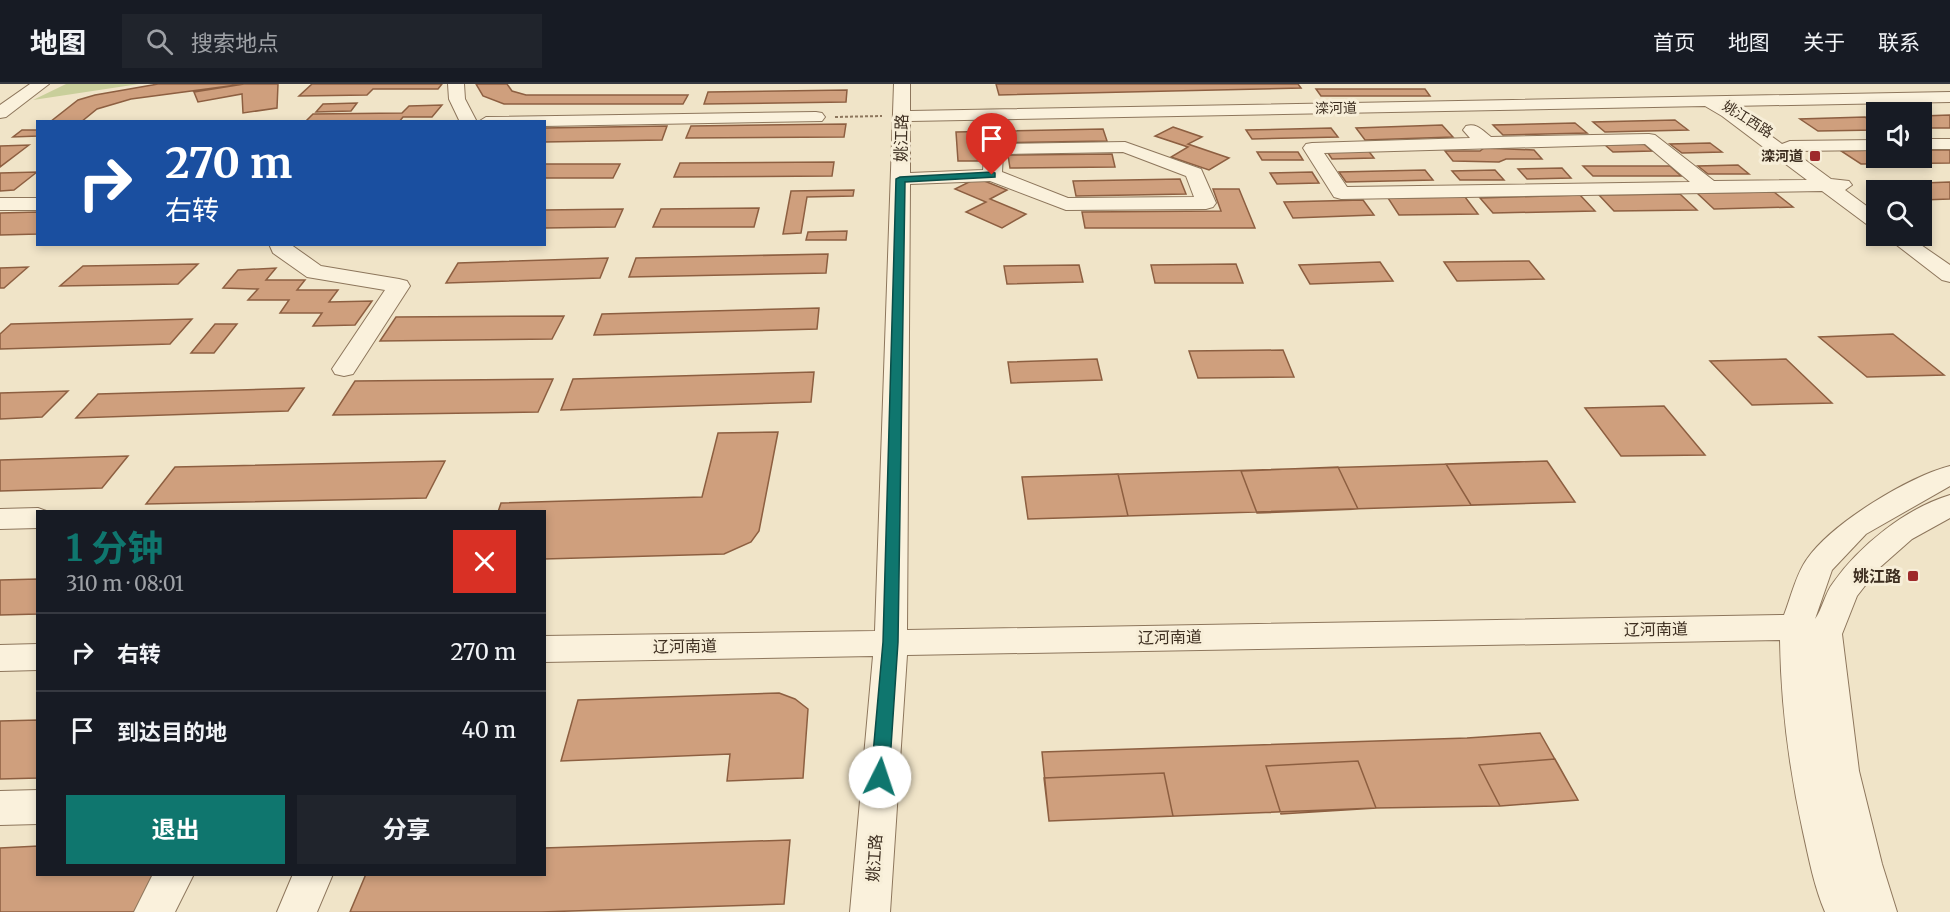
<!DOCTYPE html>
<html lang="zh">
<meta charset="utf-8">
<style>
body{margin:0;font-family:Merriweather,"Noto Sans SC",serif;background:#20242c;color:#f1f3f6;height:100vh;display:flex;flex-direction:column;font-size:22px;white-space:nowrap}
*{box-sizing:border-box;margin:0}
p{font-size:20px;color:#9ea1a6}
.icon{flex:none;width:33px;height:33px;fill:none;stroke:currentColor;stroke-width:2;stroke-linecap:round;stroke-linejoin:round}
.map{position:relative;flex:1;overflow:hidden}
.details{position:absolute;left:36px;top:426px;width:510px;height:366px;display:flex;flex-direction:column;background:#171b24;border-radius:0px;box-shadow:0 3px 9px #0003}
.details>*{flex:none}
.hud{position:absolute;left:36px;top:36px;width:510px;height:126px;border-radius:0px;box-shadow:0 3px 9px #0003;background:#1a4fa0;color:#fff;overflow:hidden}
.fabs{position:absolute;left:1866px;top:18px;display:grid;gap:12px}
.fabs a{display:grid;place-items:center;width:66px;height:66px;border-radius:0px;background:#171b24;box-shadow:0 3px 9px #0003;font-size:30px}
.pin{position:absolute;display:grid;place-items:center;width:51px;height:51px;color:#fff;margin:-62px -26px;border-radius:50% 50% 50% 0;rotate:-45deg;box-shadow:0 0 6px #0007}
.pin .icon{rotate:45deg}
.me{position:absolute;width:66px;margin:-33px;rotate:4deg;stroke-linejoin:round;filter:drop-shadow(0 0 4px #0008)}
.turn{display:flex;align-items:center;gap:21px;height:126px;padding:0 30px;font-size:27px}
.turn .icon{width:78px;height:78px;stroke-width:2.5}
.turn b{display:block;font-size:42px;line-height:51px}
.round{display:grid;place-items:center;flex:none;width:63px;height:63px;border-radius:0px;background:#20242c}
.head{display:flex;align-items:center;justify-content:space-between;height:102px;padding:0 30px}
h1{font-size:36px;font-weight:700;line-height:45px;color:#0f766e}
.action{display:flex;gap:12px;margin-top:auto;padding:12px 30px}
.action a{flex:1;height:69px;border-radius:0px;background:#0f766e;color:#fff;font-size:24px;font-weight:700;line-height:69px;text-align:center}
.action a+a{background:#20242c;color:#f1f3f6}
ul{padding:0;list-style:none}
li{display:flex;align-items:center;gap:18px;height:78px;padding:0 30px;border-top:2px solid #363941}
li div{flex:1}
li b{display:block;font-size:22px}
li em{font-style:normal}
header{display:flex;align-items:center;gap:36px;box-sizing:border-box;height:84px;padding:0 30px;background:#171b24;border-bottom:2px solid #363941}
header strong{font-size:28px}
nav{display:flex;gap:33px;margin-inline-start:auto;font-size:21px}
.search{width:420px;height:54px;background:#20242c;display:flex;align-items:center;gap:15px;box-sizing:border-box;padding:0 21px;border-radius:0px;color:#9ea1a6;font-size:22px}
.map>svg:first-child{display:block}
.green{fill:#c9cf9b}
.building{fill:#cf9f7d;stroke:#8d5f41;stroke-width:1.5}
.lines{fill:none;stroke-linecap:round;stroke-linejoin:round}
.minor-casing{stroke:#8d765c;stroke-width:2}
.path{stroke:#8d765c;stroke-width:2;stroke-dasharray:3 2;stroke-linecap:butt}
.minor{fill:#faf1dc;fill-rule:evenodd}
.route{fill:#0f766e;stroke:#0a4d48;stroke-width:1.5}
.poi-dot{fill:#9e2a2b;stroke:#f7eed8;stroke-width:2}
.labels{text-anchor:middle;stroke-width:6;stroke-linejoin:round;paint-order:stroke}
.far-street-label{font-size:14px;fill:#3d2e20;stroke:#f7eed8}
.far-poi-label{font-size:14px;font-weight:bold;fill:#3d2e20;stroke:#f7eed8;text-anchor:end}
.street-label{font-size:16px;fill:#3d2e20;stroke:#f7eed8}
.poi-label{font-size:16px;font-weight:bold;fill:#3d2e20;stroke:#f7eed8;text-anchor:end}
</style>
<header>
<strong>地图</strong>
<div class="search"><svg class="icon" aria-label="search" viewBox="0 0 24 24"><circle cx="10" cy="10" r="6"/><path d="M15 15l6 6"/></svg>搜索地点</div>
<nav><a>首页</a><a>地图</a><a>关于</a><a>联系</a></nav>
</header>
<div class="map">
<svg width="1950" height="828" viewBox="0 0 1950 828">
<rect width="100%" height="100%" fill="#f0e4c8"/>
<!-- green -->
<path class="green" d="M66,0H139L33,16Z"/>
<!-- building -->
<path class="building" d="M158,0H244L131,15L97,25L81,38H50L78,16L95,11Z
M278,0L277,24L243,29L242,10L198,18L194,8L244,0Z
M312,0H442L438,5H373L367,11L299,12Z
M476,0H507L512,7L526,11H688L683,20H504L483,12Z
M996,0H1298L1301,4L999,11Z
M1316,5H1425L1430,12H1321Z
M847,6L846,18L704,20L708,8Z
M357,19L351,27L316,28L323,20Z
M442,21L432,33H403L399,38H305L313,30L402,29L409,22Z
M1950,31V44H1922V32Z
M1865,33L1876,40V46L1818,47L1800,35Z
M1675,36L1688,46L1605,48L1593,38Z
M1575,39L1587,49L1503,51L1493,41Z
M846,40L844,53L686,54L691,42Z
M1442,41L1453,53L1365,56L1356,44Z
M667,42L662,56L544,58V44Z
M1173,43L1202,53L1188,60L1229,74L1209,86L1171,73L1188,63L1155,52Z
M1331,44L1338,53L1252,55L1246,46Z
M1103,45L1107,57L981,59L983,77H958L956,48Z
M22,46H38V52L13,53Z
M1710,59L1722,68L1682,69L1670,60Z
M1644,60L1652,67L1613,68L1605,61Z
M29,61L0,83V62Z
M1484,64L1534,66L1542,75H1506L1499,78L1453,77L1445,67H1480Z
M1367,65L1374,74L1332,75L1326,66Z
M1876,66V74H1922V66H1950V79L1861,80L1841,67Z
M1257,68H1298L1303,76H1262Z
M1112,70L1115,83L1010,84L1008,71Z
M834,78L832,92L674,93L680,79Z
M544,80H620L613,94H544Z
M1738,81L1749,90H1708L1698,82Z
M1583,82H1670L1681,92H1593Z
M1562,84L1571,94L1527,95L1518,85Z
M1425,86L1433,96L1346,98L1339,88Z
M1495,86L1504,96H1460L1452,87Z
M37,88L14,106L0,107V89Z
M1312,88L1319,99L1277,100L1270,89Z
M977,94L1007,106L990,115L1026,130L1002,144L966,128L986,118L955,105Z
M1180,95L1186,110L1076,112L1073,97Z
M1950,98V115L1922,116V106H1907L1897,100Z
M1213,105H1239L1255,144H1085L1082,128L1221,127Z
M854,106L853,112L807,113L801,149L783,150L791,107Z
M1774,108L1793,123L1714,125L1697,109Z
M1680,110L1697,126L1614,127L1599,111Z
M1580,111L1595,127L1493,129L1480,114Z
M1465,113L1478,130L1399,131L1388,114Z
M1363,116L1374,131L1293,134L1284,118Z
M759,124L754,143H653L661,125Z
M623,125L615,143L544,144V126Z
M38,128V150L0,151V129Z
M847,147L846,156H806L808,148Z
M828,170L826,189L629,193L636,174Z
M608,174L600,194L446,199L458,179Z
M1529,177L1544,195L1457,197L1444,178Z
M1380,178L1393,197L1310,200L1299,181Z
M198,180L178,200L60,202L83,182Z
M1236,180L1243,199H1155L1151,181Z
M1079,181L1083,198L1007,200L1004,182Z
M28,183L4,204H0V184Z
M276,184L266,196H305L297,206H338L329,218L372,217L355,241L313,242L322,229H280L289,216H248L258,205L223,204L238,186Z
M819,224L817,245L594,251L602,230Z
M564,232L552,255L380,257L396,233Z
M192,235L170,260L0,265V250L11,240Z
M215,240H237L214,269H191Z
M1893,250L1944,291L1867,293L1819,253Z
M1283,266L1294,293L1198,294L1189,267Z
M1097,275L1102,296L1011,299L1008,278Z
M1786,275L1832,319L1752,321L1710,277Z
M814,288L811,318L561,326L573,295Z
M553,295L538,328L333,331L355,297Z
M304,304L288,327L76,334L98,310Z
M68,307L42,333L0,335V309Z
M1664,322L1705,371L1621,372L1585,324Z
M778,348L759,447L751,458L724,470L544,475V428H498L501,419L702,413L718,349Z
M128,372L102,404L0,407V376Z
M445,377L426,414L146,420L175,383Z
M1547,377L1575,418L1028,435L1022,393Z
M1547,377L1575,418L1471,421L1446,380Z
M1338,383L1358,425L1257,429L1241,387Z
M1118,390L1128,432L1028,435L1022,393Z
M38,495V530L0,531V496Z
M779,609L795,615L808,625L803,694L727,697L730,670L561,677L578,616Z
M38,636V694L0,695V637Z
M1540,649L1578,716L1500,722L1376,724L1049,737L1042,668L1467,654Z
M1555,675L1578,716L1500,722L1479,681Z
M1358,677L1376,724L1281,730L1266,682Z
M1164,689L1173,732L1049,737L1044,694Z
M790,756L784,820L541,828H350L366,790H544V764Z
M38,762V790H156L135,828H0V764Z"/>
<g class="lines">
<!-- minor casing -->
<g class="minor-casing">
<path id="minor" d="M30,0H49L6,33L0,34V21Z
M448,0H464L465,15L477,38H460L449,15Z
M894,0H910V27L1950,8V18L1730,22L1782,60L1790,57L1876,56V66L1793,67L1831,95L1849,97L1852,101L1845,106L1876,129V144L1869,142L1822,107L1341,115L1334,113L1303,64L1306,60L1312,59L1470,54L1463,46L1466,42C1477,39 1482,46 1491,53L1649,50L1655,51L1714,97L1807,96L1722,32L1705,22L910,37V89L983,86L985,65L988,61L994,60L1125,58L1201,85L1216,119L1213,123L1206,125L1066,126L990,97L910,100L907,546L1784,531C1791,513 1796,490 1807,475C1832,439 1908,393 1950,382V402L1866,450L1832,486L1815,535C1822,526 1825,509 1833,499C1859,462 1906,424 1950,411V434L1912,455L1878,485L1857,512L1842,550L1859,687L1882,780L1897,828H1825C1814,802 1809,775 1803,748C1789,684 1781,621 1780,556L907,571L890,828H850L873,572L544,578V552L875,547ZM1645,60L1690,98L1347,103L1324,69ZM1123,68L1186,92L1194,113L1068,114L1002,88L1003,70Z
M816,28L822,29L825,33L822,37L544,42V38H478L486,33Z
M1922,55H1950V65H1922Z
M0,114H38V126H0Z
M1885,152H1908L1950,181V198L1942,196Z
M269,160H290L321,182L399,195L407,197L410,202L353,290L344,292L335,290L332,285L385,206L307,193L273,169Z
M38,424L49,428H38V444L0,445V425Z
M38,560V586L0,587V561Z
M38,706V740L0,741V707Z
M153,790H194L175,828H134Z
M293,790H333L317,828H277Z"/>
</g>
<!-- path -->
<path class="path" d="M835,33L882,32"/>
<!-- minor -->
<use href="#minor" class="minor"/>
</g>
<!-- route -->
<path class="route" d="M992,88L995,89V93L905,98L898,558L889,693L886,698L880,700L874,698L871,693L883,558L896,95L900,93Z"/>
<!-- markers -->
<g class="poi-dot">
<rect x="1809" y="66" width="12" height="12" rx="3"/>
<rect x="1907" y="486" width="12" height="12" rx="3"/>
</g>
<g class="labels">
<!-- far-street labels -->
<g class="far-street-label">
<text transform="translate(1336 24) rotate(-1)" y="5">滦河道</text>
<text transform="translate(1748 35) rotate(32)" y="5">姚江西路</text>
</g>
<!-- far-poi labels -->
<g class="far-poi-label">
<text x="1803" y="77">滦河道</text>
</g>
<!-- street labels -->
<g class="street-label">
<text transform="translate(901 54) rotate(-89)" y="6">姚江路</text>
<text transform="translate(1656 545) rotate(-1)" y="6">辽河南道</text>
<text transform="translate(1170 553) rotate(-1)" y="6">辽河南道</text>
<text transform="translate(685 562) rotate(-1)" y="6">辽河南道</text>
<text transform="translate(874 774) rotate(-86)" y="6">姚江路</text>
</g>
<!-- poi labels -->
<g class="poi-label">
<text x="1901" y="498">姚江路</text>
</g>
</g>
</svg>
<div class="fabs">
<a><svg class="icon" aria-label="sound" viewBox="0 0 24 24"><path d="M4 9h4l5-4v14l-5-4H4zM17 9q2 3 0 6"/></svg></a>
<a><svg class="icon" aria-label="search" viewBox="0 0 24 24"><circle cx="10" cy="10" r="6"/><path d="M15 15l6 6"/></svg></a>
</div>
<div class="pin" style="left:992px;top:91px;background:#d93025"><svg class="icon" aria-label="arrive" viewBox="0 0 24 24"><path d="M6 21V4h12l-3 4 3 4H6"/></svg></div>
<svg class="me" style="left:880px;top:693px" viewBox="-20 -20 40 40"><circle r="19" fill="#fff"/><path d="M0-13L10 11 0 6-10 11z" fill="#0f766e"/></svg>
<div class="hud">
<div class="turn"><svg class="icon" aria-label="right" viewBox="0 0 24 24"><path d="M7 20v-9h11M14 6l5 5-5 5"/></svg><div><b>270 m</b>右转</div></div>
</div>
<section class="details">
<div class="head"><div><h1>1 分钟</h1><p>310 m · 08:01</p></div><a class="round" style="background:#d93025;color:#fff"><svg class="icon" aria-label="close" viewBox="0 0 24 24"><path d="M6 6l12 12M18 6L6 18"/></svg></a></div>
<ul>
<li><svg class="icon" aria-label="right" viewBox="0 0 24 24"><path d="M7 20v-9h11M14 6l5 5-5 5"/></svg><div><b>右转</b></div><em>270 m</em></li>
<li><svg class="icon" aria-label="arrive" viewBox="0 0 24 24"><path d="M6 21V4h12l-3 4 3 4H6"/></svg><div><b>到达目的地</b></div><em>40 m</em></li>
</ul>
<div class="action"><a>退出</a><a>分享</a></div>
</section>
</div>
